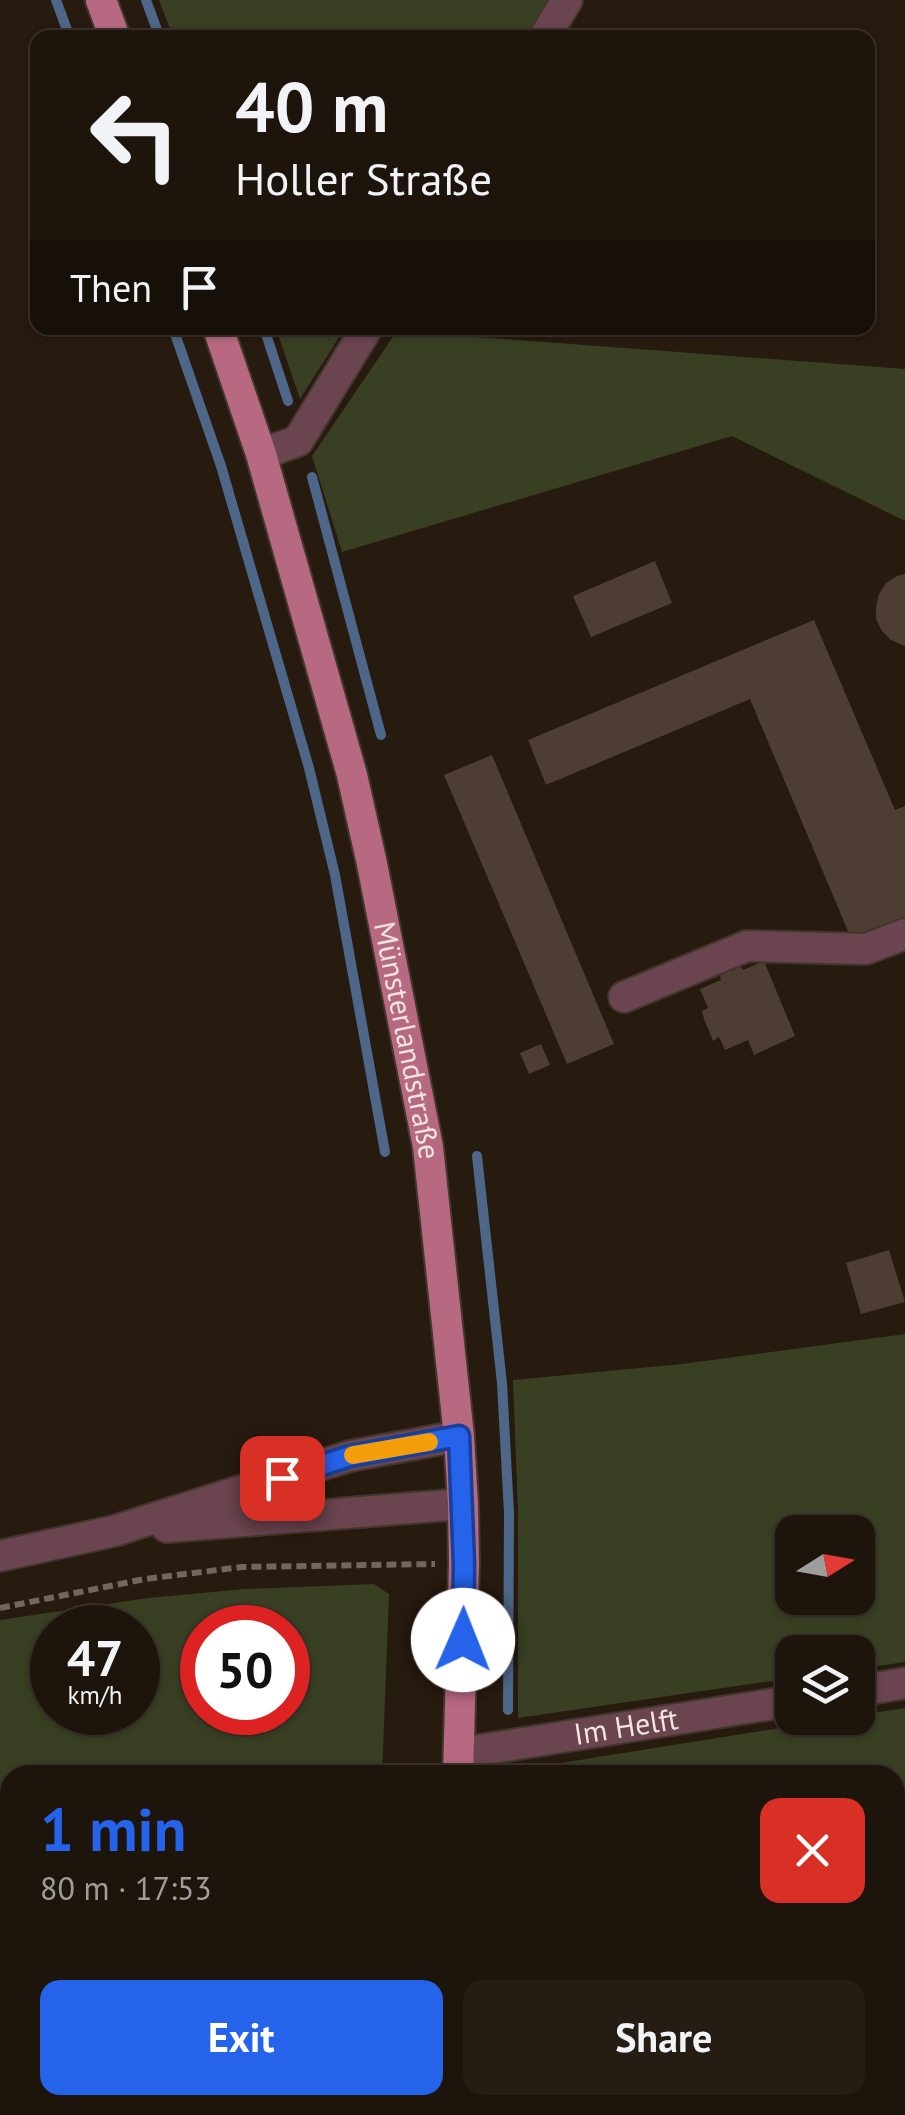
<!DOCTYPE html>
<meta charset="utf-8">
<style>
body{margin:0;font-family:"PT Sans",sans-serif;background:#251d14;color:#f1f3f6;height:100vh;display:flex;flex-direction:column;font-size:38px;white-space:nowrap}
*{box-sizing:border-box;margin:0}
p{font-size:32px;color:#a09e9d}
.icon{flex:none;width:55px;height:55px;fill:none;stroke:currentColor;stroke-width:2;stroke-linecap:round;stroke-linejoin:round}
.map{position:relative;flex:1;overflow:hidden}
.panel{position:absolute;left:0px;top:1765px;width:905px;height:350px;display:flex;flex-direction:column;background:#1d140b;border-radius:30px 30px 0 0;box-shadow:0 2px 8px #0004,0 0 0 2px #3b332c}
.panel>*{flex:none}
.hud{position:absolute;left:30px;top:30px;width:845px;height:305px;border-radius:20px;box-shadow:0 2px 8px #0004,0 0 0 2px #3b332c;background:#1d140b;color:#f1f3f6;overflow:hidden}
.needle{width:65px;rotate:79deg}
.controls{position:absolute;left:775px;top:1515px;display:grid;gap:20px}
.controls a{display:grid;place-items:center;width:100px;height:100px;border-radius:20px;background:#1d140b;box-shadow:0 2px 8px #0004,0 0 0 2px #3b332c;font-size:50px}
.speed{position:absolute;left:30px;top:1605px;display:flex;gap:20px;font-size:50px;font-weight:700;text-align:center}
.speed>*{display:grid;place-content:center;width:130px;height:130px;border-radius:50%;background:#1d140b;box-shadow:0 2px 8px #0004,0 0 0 2px #3b332c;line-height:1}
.speed small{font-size:25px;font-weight:400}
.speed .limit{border:15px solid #d22;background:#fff;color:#111}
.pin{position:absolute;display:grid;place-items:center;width:85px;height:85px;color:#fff;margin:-42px;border-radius:20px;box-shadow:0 5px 15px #0006}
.me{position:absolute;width:110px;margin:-55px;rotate:1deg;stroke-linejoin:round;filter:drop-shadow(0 0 8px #0008)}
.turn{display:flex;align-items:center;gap:35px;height:210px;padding:0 40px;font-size:45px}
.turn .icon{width:130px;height:130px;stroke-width:2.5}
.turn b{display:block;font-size:70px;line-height:85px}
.then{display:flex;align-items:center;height:95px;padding:0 40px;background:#0003;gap:20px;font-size:38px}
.round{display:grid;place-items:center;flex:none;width:105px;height:105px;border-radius:20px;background:#251d14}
.overview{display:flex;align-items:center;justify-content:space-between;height:170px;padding:0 40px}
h1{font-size:60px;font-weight:600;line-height:75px;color:#2563eb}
.primary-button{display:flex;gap:20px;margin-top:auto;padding:20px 40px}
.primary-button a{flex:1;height:115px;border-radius:20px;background:#2563eb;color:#fff;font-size:40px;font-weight:600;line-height:115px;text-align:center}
.primary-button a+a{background:#251d14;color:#f1f3f6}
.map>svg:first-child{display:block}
.green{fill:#393f22;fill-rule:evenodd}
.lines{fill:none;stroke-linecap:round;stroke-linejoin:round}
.stream{stroke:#4e6788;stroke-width:10}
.building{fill:#4d3d32}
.minor-casing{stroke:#43362c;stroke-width:34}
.major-casing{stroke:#43362c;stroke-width:34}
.path{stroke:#72665d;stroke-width:6;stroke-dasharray:10 5;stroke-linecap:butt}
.minor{stroke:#6a444f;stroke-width:30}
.major{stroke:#b76982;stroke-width:30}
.route-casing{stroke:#184099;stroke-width:25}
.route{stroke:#2563eb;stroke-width:18}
.slow{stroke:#f59e0b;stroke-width:18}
.labels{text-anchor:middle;stroke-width:8;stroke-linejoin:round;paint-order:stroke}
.street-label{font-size:30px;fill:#efe5de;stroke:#1e1107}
</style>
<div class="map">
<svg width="905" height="2115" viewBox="0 0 905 2115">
<rect width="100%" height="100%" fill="#271a0f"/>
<!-- green -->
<path class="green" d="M159,0H552L528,38L173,37Z
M276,328H345L300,399Z
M397,331L905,369V521L732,436L342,552L312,456Z
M905,1334V1662L858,1669V1652H792V1678L518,1718V1511L513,1380L682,1364ZM858,1532V1598H792V1532Z
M374,1584L389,1594L382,1775H10V2105H40L41,2115H0V1620L148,1598L245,1589ZM52,1628H138V1712H52ZM202,1628H288V1712H202Z
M905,1708V1972L895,1973V1775H523V1769L843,1718H858V1715Z"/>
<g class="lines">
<!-- stream -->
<path class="stream" d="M56,0L70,38
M146,0L160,38
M173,328L221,466L309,768L335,875L385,1152
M264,328L288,401
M312,477L381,735
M477,1156L502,1383L509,1513L508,1710
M480,2115L481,2105"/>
</g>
<!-- building -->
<path class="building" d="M655,561L672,603L591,637L573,596Z
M905,574V646L891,640L882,631L876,619V606L879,594L886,583L897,576Z
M814,620L895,810L905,806V921L853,943L750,699L546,785L528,740Z
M492,755L614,1044L567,1064L444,775Z
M764,961L795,1036L754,1055L748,1040L725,1050L719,1037L713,1041L704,1019L702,1011L708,1008L700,989L721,980L720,976L723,969L734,964L741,967L743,970Z
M541,1044L550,1065L529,1074L520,1053Z
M889,1250L905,1302L861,1314L846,1263Z"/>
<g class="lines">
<!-- minor casing -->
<g class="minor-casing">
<g id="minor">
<path d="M544,38L567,0"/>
<path d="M261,454L298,441L367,328"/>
<path d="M624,997L747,946L866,949L905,934"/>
<path d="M167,1527L463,1504"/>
<path d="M0,1556L114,1531L350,1456L459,1436"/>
<path d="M858,1691L905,1683"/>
<path id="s1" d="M460,1753L792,1701"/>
</g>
</g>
<!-- major casing -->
<g class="major-casing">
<g id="major">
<path d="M101,0L115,38"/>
<path id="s2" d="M218,328L261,454L352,775L372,864L428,1147L459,1436L463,1504L464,1563L458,1775"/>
<path d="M435,2115V2105"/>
</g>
</g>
<!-- path -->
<path class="path" d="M0,1608L145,1579L242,1567L435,1564"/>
<!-- minor -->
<use href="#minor" class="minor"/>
<!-- major -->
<use href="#major" class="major"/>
</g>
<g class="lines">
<!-- route casing -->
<g class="route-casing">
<path id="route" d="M282,1478L350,1456L459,1436L464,1564L463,1640"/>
</g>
<!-- route -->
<use href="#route" class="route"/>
<!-- slow -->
<path class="slow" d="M353,1455L429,1442"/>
</g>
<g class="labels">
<!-- street labels -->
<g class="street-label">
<text dy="10" stroke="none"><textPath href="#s2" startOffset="738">Münsterlandstraße</textPath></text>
<text dy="10" stroke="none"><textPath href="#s1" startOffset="168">Im Helft</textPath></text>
</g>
</g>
</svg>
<div class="controls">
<a><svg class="needle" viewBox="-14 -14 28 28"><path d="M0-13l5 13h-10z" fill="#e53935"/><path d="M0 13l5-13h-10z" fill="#a09e9d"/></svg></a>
<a><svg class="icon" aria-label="layers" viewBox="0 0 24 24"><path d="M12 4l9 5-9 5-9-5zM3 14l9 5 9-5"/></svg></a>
</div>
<div class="speed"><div>47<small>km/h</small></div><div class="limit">50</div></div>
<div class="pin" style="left:282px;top:1478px;background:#d93025"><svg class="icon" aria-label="arrive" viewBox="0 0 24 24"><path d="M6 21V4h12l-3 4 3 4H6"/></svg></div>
<svg class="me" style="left:463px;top:1640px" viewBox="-20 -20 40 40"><circle r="19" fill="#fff"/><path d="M0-13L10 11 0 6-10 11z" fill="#2563eb"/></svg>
<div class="hud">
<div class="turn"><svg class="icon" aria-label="left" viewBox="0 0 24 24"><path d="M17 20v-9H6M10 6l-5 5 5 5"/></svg><div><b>40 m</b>Holler Straße</div></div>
<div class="then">Then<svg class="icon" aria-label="arrive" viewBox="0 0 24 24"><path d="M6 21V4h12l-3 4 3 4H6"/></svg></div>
</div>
<section class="panel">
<div class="overview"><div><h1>1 min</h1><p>80 m · 17:53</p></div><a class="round" style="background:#d93025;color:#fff"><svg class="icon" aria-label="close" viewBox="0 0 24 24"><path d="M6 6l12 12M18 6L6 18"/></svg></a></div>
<div class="primary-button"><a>Exit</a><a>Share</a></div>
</section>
</div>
